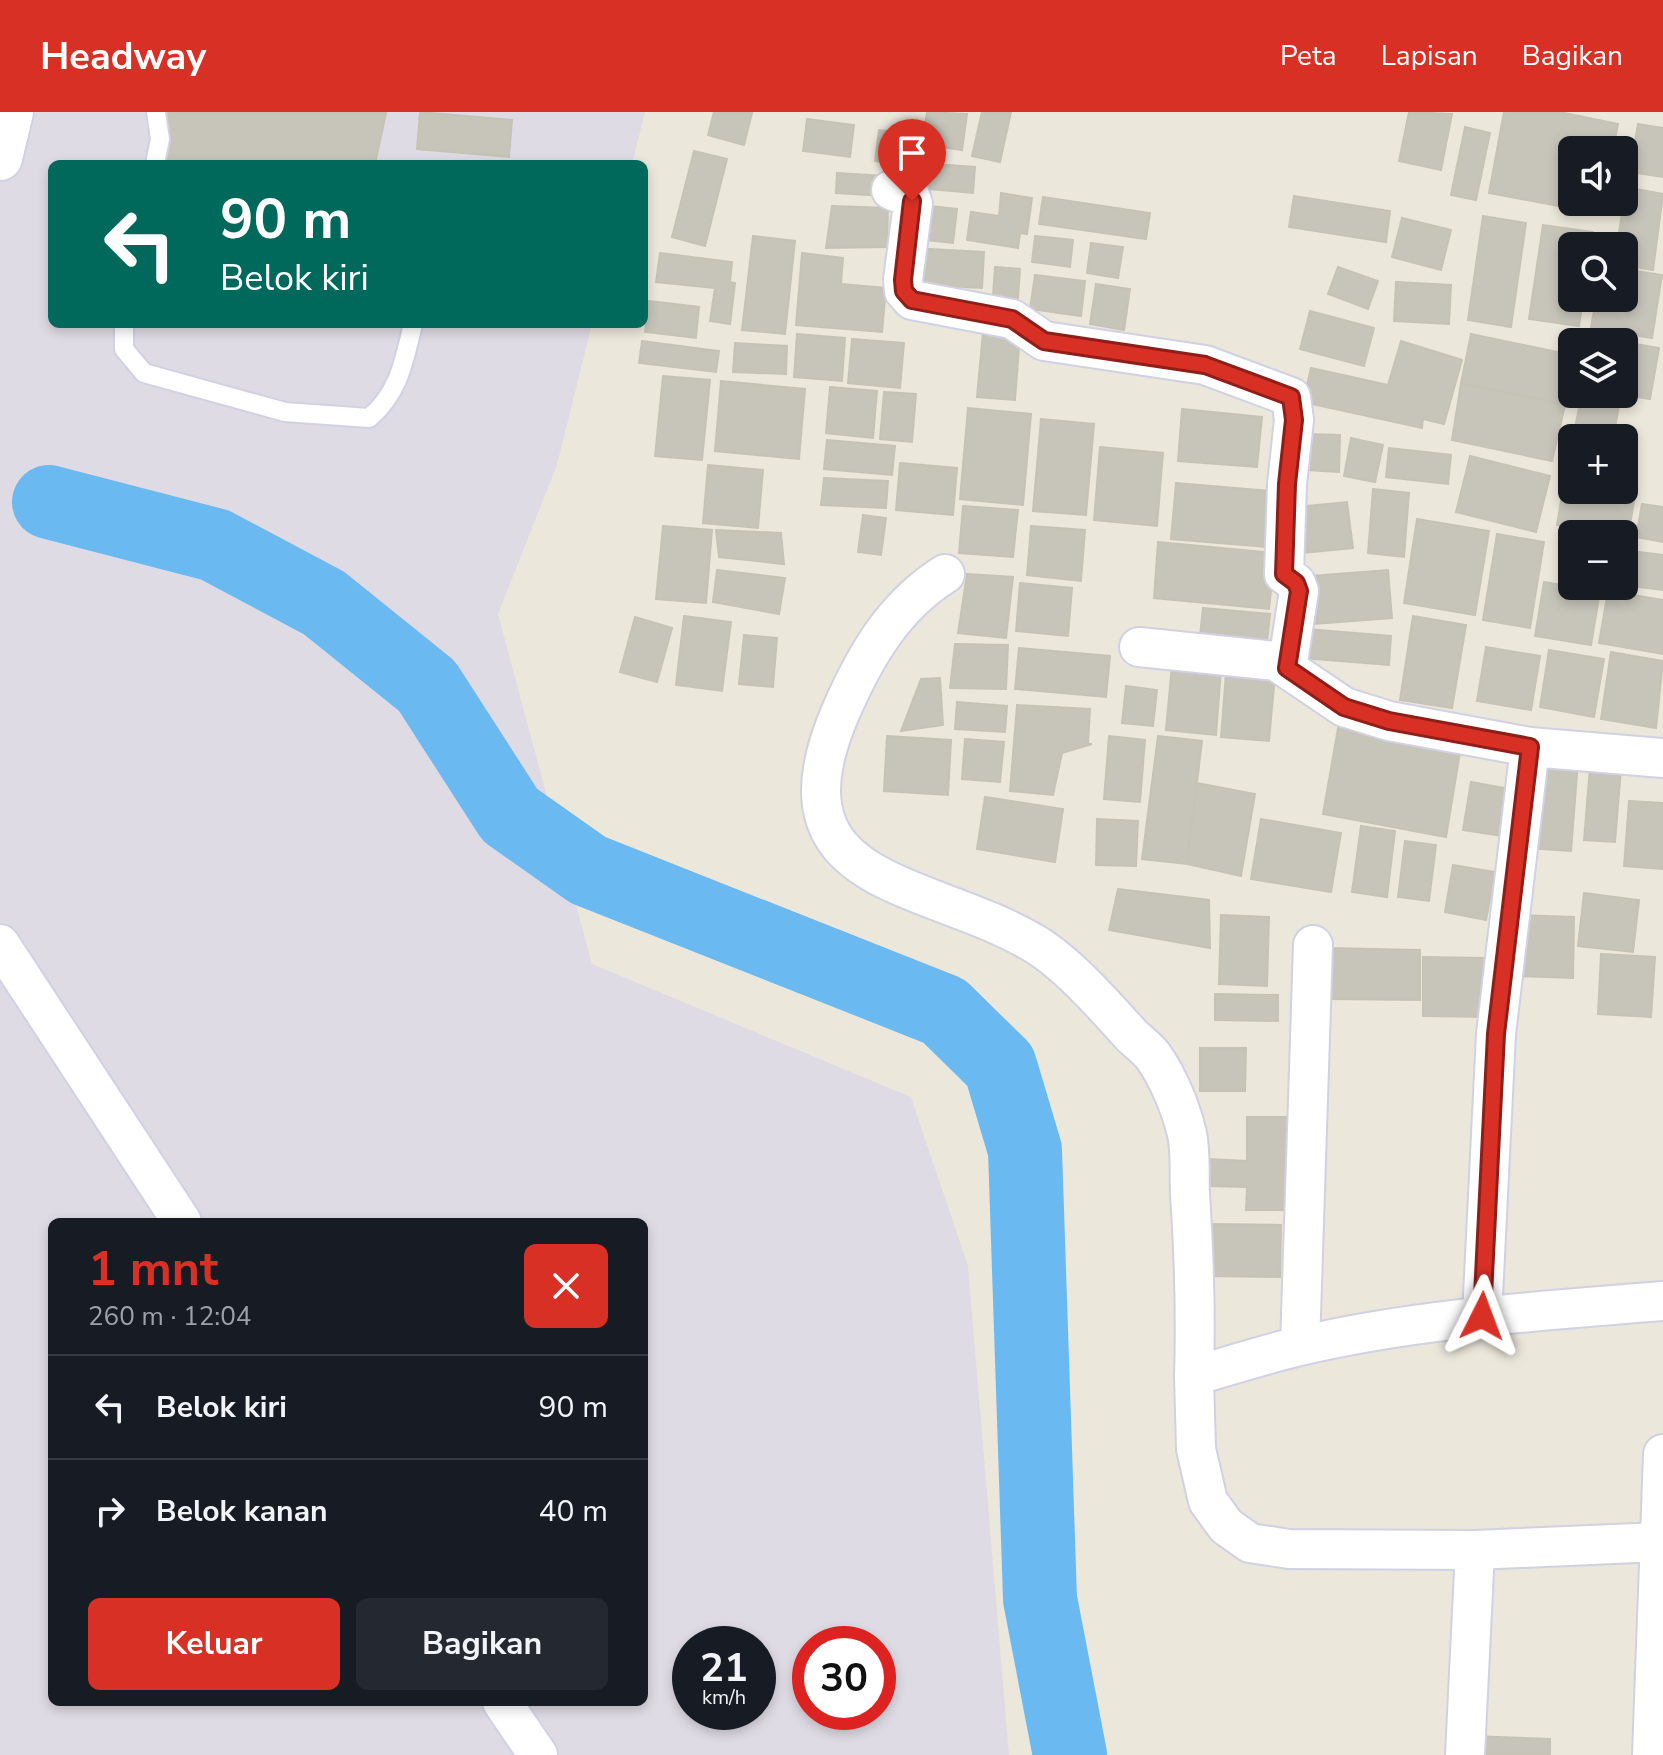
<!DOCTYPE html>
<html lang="id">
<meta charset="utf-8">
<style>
body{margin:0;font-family:"Nunito Sans",sans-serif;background:#242831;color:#f1f3f6;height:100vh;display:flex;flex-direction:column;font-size:30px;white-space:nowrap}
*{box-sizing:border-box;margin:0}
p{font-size:26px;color:#9ea1a6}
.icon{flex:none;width:44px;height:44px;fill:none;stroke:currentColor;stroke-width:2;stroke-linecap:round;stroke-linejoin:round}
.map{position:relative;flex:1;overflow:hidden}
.side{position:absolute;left:48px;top:1106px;width:600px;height:488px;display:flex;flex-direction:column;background:#171b24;border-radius:12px;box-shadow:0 4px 12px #0003}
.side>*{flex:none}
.banner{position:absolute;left:48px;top:48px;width:600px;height:168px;border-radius:12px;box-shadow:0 4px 12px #0003;background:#00695c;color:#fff;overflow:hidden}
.fabs{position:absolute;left:1558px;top:24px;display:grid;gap:16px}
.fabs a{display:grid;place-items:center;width:80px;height:80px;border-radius:12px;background:#171b24;box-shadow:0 4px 12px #0003;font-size:40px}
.speed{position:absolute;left:672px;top:1514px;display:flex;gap:16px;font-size:40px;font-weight:700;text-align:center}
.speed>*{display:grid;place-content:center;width:104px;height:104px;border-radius:50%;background:#171b24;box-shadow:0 4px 12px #0003;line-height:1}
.speed small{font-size:20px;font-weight:400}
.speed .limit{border:12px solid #d22;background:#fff;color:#111}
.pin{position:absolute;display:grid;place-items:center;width:68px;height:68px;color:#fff;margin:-82px -34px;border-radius:50% 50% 50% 0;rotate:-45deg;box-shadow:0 0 8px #0007}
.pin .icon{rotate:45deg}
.me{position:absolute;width:88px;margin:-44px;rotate:3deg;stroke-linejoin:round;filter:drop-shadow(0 0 6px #0008)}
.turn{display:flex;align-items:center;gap:28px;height:168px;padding:0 40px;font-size:36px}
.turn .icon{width:104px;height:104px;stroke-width:2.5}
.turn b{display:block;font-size:56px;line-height:68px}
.round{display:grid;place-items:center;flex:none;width:84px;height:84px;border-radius:12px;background:#242831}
.headline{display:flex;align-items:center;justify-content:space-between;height:136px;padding:0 40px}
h1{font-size:48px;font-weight:700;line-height:60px;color:#d93025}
.cta{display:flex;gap:16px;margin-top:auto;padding:16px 40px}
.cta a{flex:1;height:92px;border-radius:12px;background:#d93025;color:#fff;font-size:32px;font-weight:700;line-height:92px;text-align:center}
.cta a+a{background:#242831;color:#f1f3f6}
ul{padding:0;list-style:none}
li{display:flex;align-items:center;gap:24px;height:104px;padding:0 40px;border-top:2px solid #363941}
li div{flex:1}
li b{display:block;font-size:30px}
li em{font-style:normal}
header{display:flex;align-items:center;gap:48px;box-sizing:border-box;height:112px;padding:0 40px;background:#d93025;color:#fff}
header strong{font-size:38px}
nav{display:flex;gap:44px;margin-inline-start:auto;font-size:28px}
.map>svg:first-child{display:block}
.industrial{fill:#dfdbe4;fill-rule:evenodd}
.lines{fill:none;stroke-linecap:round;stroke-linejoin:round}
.river{stroke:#6abaf1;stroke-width:74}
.building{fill:#c7c4ba;stroke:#c7c3b4;stroke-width:2}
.service-casing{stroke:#d0d1e3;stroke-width:22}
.minor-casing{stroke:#d0d1e3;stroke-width:42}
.secondary-casing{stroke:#d0d1e3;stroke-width:48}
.service{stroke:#fff;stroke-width:18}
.minor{stroke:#fff;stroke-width:38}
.secondary{stroke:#fff;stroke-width:44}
.route-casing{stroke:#8d1f18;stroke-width:20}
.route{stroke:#d93025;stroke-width:14}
</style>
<header>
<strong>Headway</strong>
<nav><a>Peta</a><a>Lapisan</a><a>Bagikan</a></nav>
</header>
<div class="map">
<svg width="1663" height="1643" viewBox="0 0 1663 1643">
<rect width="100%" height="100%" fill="#ece7db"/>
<!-- industrial -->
<path class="industrial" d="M0,0H645L632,52H52V212H592L557,353L498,502L592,852L911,985L968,1154L1009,1643H0ZM52,1110H644V1590H52ZM690,1532H758V1600H690ZM810,1532H878V1600H810Z"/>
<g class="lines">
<!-- river -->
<path class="river" d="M49,390L215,433L324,491L427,574L510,703L588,758L944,899L1000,954L1025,1038L1040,1487L1070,1643"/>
</g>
<!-- building -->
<path class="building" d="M168,0H381L386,1L375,52H158Z
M420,0L512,8L509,45L417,37Z
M714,0L752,1L744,33L708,23Z
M927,0L967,2L962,38L922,32Z
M982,0H1011L1000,50L972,44Z
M1409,0L1452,2L1441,58L1399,49Z
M1504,0H1560L1618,12L1613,38H1572V90H1603L1601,102L1489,81Z
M807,7L854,13L850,45L803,39Z
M1638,12L1663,16V65L1630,60Z
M1465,15L1490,21L1476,88L1451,83Z
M879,18L911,22L907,54L875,49Z
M694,39L727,47L705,134L672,125Z
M920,51L975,55L973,81L918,76Z
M837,61L885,64L884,84L836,81Z
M1626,75L1663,82L1653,158L1624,153V134H1617Z
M1001,81L1032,86L1027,122L1020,121L1018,136L967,128L971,100L999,104Z
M1294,84L1390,99L1386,130L1289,115Z
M1043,85L1150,101L1146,127L1039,112Z
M921,93L957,97L953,131L917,127Z
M832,94L888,96L887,135L826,136Z
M1483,104L1526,111L1511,215L1468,208Z
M1402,106L1451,118L1441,158L1392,145Z
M1543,113L1593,120L1591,134H1572V186H1583L1579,214L1529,207Z
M753,124L795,129L785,222L742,218Z
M1035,124L1073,128L1070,155L1032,150Z
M1091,131L1123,135L1118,166L1087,161Z
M912,136L984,140L982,176L910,172Z
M660,141L732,150L730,170L735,171L730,212L710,209L715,176L656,170Z
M802,141L843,146L841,172L886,176L882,220L796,213Z
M995,155L1020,157L1018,186L993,184Z
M1338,155L1378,169L1368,197L1328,182Z
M1624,157L1662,163L1652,226L1591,216L1596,186H1624Z
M1035,163L1085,169L1081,204L1030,197Z
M1396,170L1451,173L1449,212L1394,209Z
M1096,172L1130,177L1124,218L1090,212Z
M649,189L699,195L696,226L645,220Z
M1310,199L1374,216L1364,254L1300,237Z
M983,220L1020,223L1015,288L977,285Z
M797,222L845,226L842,269L794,265Z
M1471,222L1572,243L1565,293L1461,271Z
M852,227L904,231L900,276L848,271Z
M642,229L719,239L716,260L639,251Z
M1401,229L1462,248L1444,312L1423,307L1422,316L1303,290L1311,256L1388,273Z
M1624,230L1659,236L1650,287L1619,282H1624Z
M735,231L787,234L786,262L733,260Z
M663,264L710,268L702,348L655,344Z
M721,269L805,277L799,347L715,339Z
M1461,271L1565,293L1552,349L1452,328Z
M830,275L877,279L873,326L826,321Z
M884,280L916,282L912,330L880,327Z
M1581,286L1619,294L1613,326H1573Z
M968,296L1031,302L1023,393L960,387Z
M1182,297L1262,305L1257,355L1178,349Z
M1041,307L1094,312L1086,403L1033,399Z
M1307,322L1340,323L1339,360L1306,358Z
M1351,326L1383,333L1375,370L1344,364Z
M827,328L895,334L892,363L824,357Z
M1100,335L1163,341L1157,414L1094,408Z
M1389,336L1451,343L1448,372L1386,365Z
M1470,344L1550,364L1536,420L1456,400Z
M900,351L957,356L953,403L896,398Z
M708,353L763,358L758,416L703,411Z
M1566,359L1572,360V378H1624V368L1637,371L1628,425L1557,413Z
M824,366L888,369L886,396L821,393Z
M1176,371L1270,379L1266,435L1171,427Z
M1373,377L1409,381L1404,445L1368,441Z
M1347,390L1353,436L1303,441L1297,395Z
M1642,392L1663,395V430L1636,425Z
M963,394L1018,398L1013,445L959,441Z
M863,403L886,406L881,443L858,440Z
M1417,407L1489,419L1475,503L1404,491Z
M663,414L712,418L706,491L656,487Z
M1031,414L1085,418L1081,469L1027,463Z
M716,418L781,421L784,452L719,445Z
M1497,422L1544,430L1530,516L1483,508Z
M1158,430L1275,441L1269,497L1154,486Z
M1563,430L1572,431V466L1559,465Z
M1624,438L1663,443V478L1624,473Z
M717,458L785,466L779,502L713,490Z
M1388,458L1392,506L1314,512L1311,464Z
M967,462L1013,465L1006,526L958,521Z
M1544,470L1600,479L1591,533L1535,524Z
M1020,471L1072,476L1068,524L1016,519Z
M1608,479L1663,488V542L1599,531Z
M1203,496L1270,502L1266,540L1199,533Z
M684,504L731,510L722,579L676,573Z
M1413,504L1466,513L1452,596L1400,588Z
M635,505L672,516L657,570L620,560Z
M1306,517L1391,524L1389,553L1303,546Z
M744,523L777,526L773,575L739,572Z
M955,532L1008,533L1006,577L950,576Z
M1486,535L1540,544L1531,598L1477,589Z
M1019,536L1110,544L1106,585L1015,577Z
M1549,538L1604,547L1594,605L1540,595Z
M1611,540L1663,549L1656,616L1601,607Z
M1173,541L1222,545L1216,623L1166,618Z
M1227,548L1276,552L1269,629L1221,625Z
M940,566L943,613L901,619L921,567Z
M1126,574L1157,578L1153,614L1122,611Z
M957,590L1007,594L1005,620L955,617Z
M1017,593L1090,597L1088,632H1092L1062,641L1053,683L1010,679Z
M1340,605L1462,628L1446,725L1323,702Z
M887,624L951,628L948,683L884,679Z
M1109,624L1145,628L1140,690L1104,687Z
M1158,624L1202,629L1187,752L1142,747Z
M965,627L1004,630L1000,670L962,667Z
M1533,646L1578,650L1571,739L1526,736Z
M1590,655L1621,657L1615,730L1584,728Z
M1471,670L1510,677L1503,724L1463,718Z
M1197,671L1255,682L1241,764L1187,752Z
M985,685L1063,697L1055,750L977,737Z
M1629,689L1663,691V757L1624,754Z
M1097,707L1138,709L1136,754L1096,753Z
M1261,707L1341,721L1331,780L1251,767Z
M1361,714L1395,719L1387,785L1352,780Z
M1405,729L1436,733L1429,789L1398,785Z
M1453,753L1495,760L1486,808L1445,800Z
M1118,777L1209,788L1210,836L1109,818Z
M1584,781L1639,788L1633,840L1578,834Z
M1221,803L1269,805L1267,874L1219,872Z
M1515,803L1574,805L1573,866L1514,864Z
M1329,836L1420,838V888L1329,887Z
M1601,842L1655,845L1651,905L1598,902Z
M1423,845L1486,846V905L1423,904Z
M1215,882L1278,883V909L1215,908Z
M1200,936H1246L1245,979H1200Z
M1247,1005H1294L1293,1098H1246L1247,1075L1209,1074L1210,1047L1247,1049Z
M1211,1112L1281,1113L1280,1165L1210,1164Z
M1471,1624L1550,1627V1643H1470Z"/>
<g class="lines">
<!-- service casing -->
<g class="service-casing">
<path id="service" d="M155,52L160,27L156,0
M124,212V237L144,261L285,300L369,306C399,281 404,249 413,212"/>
</g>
<!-- minor casing -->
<g class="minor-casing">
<path id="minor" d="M891,78L911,86L913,92L903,168L904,179L912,188L1012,207L1044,229L1205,253L1291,285L1294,308L1287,372L1284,462L1296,471L1299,479L1287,556
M945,462C894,494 865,544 841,599C764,777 927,767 1035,832C1068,852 1105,894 1131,923C1138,930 1147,936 1153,944C1168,965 1181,996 1187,1022C1191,1040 1189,1063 1190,1082C1194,1143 1196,1203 1194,1264
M1139,535L1276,549L1344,595L1389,609L1530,635L1663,646
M0,832L182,1110
M1482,1204L1496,922L1530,635
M1300,1234L1313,833
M1659,1430L1475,1438L1289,1437L1250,1431L1226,1414L1208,1389L1196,1337L1194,1264C1229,1254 1265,1242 1300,1234C1419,1206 1542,1199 1663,1189
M502,1590L538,1643
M1465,1643L1475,1438
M1652,1643L1663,1342"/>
</g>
<!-- secondary casing -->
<g class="secondary-casing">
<path id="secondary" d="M0,46L11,0"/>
</g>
<!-- service -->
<use href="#service" class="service"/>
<!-- minor -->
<use href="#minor" class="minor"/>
<!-- secondary -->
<use href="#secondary" class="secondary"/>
</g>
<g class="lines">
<!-- route casing -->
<g class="route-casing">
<path id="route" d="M912,89L903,168L904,179L912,188L1012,207L1044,229L1205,253L1291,285L1294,308L1287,372L1284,462L1296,471L1299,479L1287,556L1344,595L1389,609L1530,635L1496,922L1482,1204"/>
</g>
<!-- route -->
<use href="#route" class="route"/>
</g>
</svg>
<div class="fabs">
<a><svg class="icon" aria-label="sound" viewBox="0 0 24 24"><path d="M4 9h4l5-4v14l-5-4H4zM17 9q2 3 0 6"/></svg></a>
<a><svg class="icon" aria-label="search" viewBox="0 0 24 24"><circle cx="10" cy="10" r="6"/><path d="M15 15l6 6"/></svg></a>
<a><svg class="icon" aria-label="layers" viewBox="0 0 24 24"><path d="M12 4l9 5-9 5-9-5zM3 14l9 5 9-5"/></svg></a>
<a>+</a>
<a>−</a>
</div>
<div class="speed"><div>21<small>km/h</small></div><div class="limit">30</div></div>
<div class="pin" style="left:912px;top:89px;background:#d93025"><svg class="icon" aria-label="arrive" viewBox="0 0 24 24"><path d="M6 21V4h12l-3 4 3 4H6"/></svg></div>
<svg class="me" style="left:1482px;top:1204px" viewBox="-20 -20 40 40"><path d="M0-17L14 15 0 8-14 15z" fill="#d93025" stroke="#fff" stroke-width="4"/></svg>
<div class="banner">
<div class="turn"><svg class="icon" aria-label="left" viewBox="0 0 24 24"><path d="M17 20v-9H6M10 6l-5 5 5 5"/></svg><div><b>90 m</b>Belok kiri</div></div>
</div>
<section class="side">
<div class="headline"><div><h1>1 mnt</h1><p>260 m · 12:04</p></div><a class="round" style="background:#d93025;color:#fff"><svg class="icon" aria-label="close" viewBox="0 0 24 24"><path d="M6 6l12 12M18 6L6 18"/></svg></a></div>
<ul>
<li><svg class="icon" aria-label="left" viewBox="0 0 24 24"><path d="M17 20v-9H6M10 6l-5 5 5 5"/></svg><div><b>Belok kiri</b></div><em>90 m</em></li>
<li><svg class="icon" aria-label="right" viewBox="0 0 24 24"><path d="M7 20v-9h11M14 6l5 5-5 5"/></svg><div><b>Belok kanan</b></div><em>40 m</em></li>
</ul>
<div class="cta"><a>Keluar</a><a>Bagikan</a></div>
</section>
</div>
